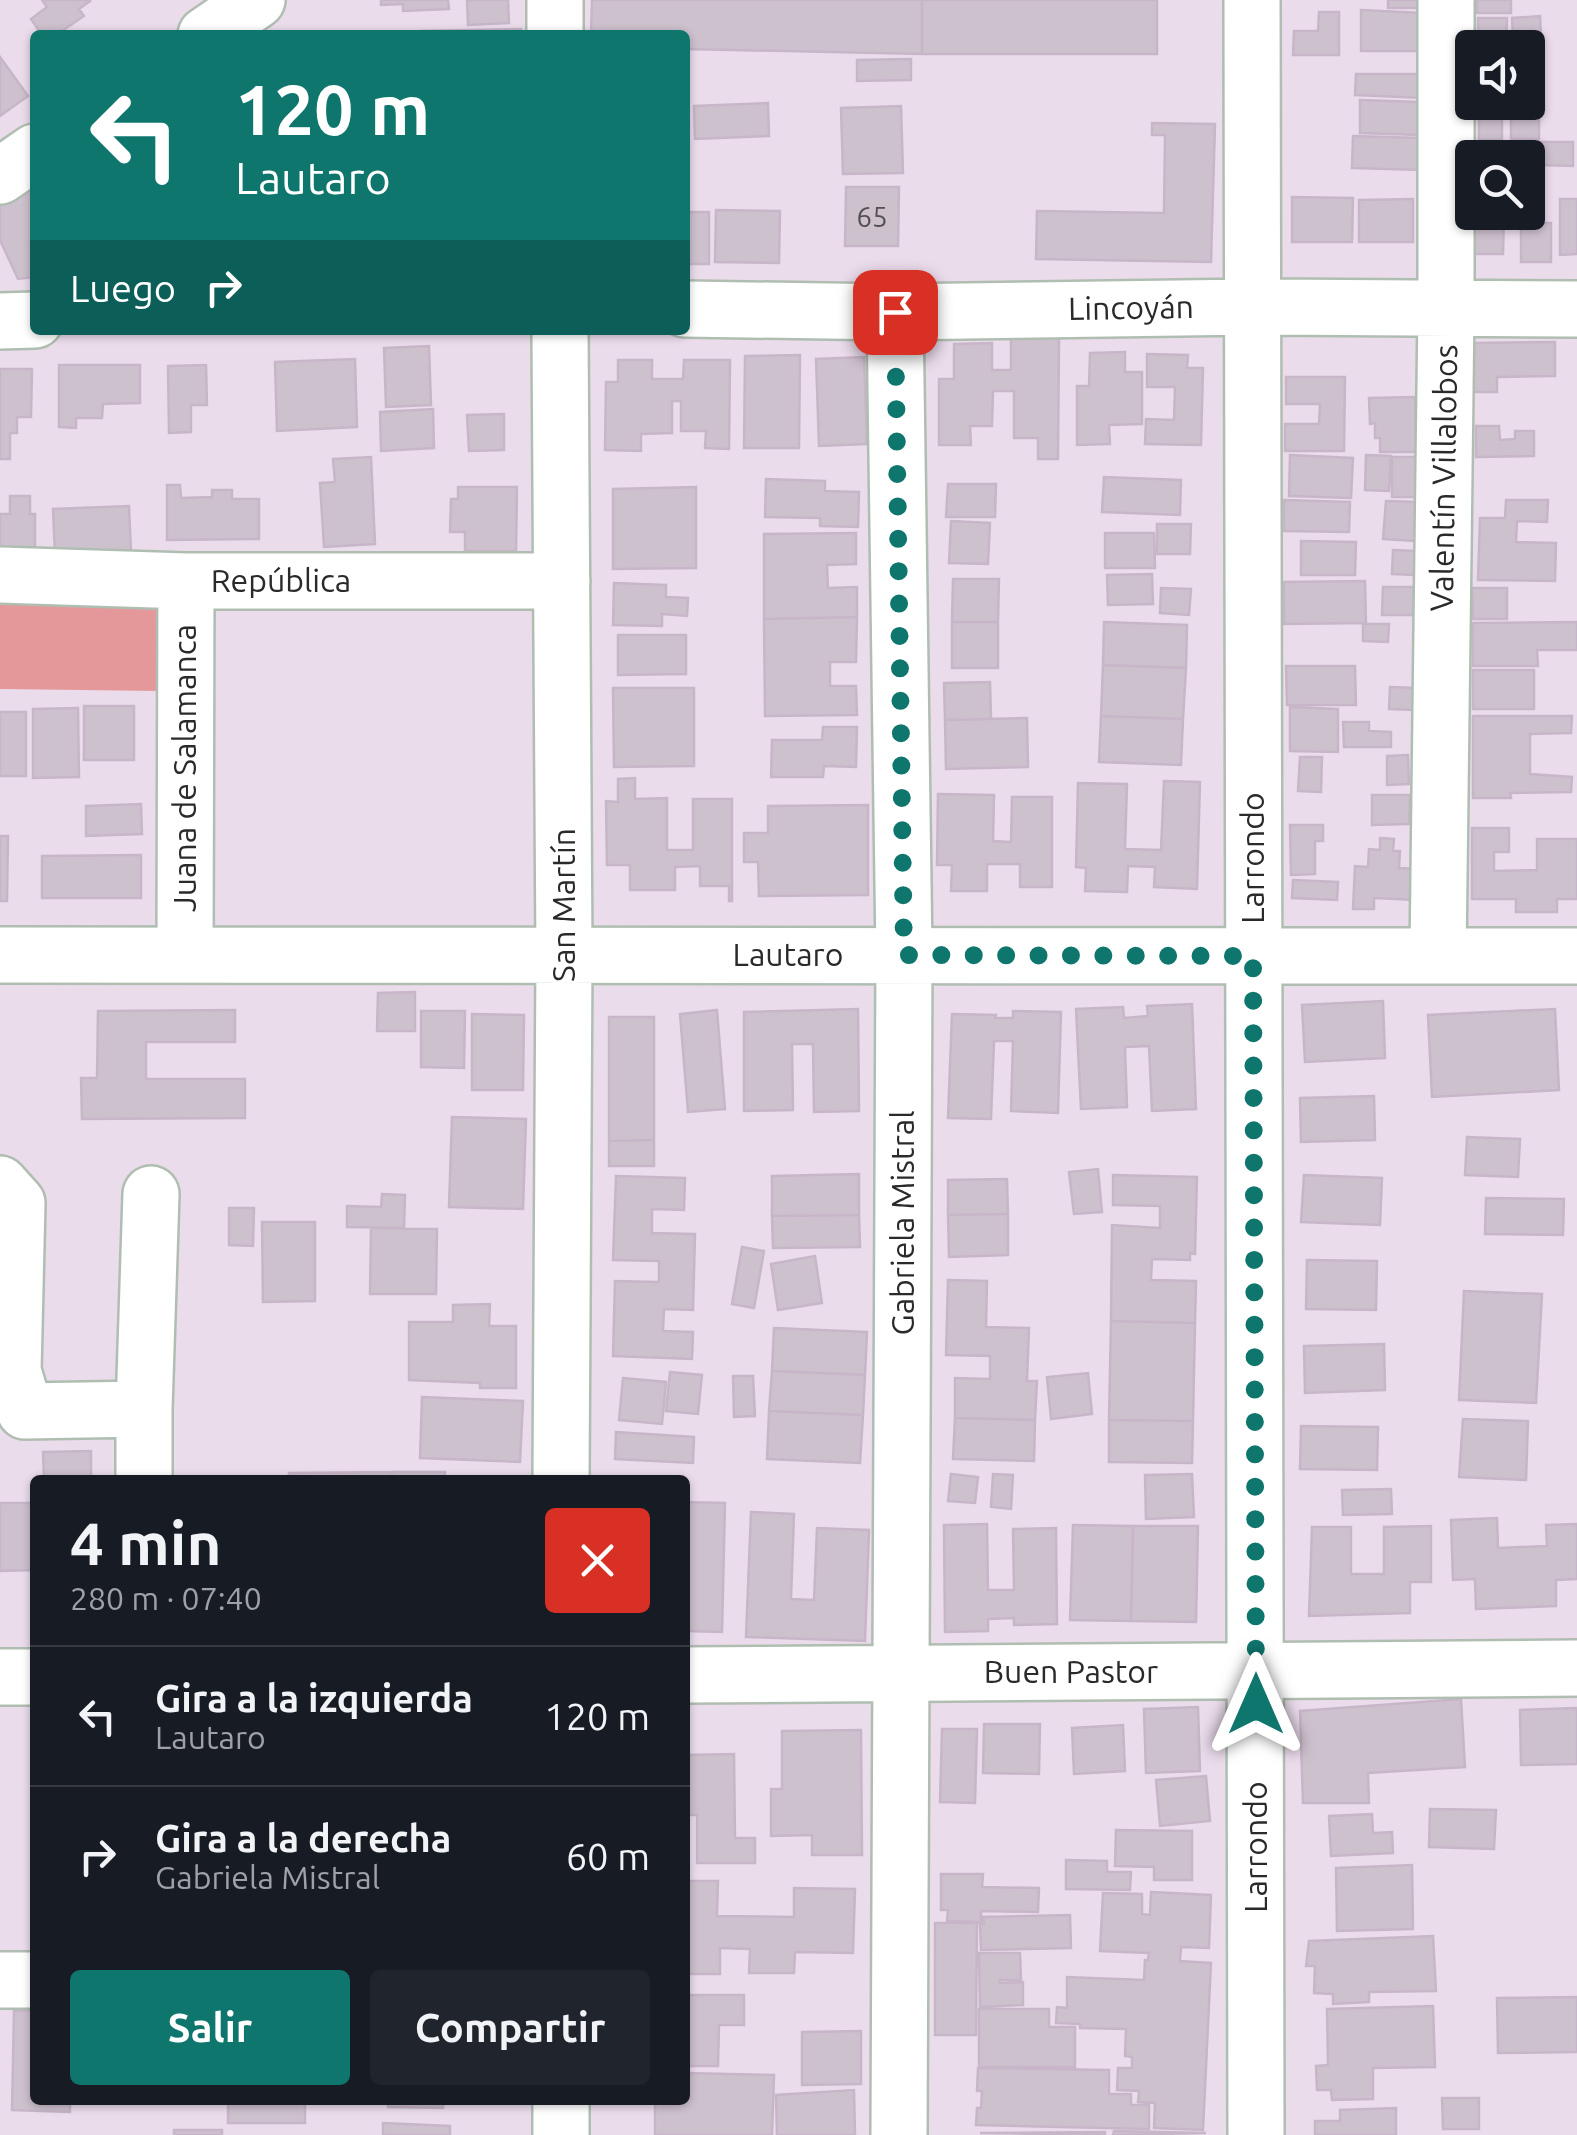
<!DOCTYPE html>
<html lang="es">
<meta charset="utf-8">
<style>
body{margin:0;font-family:Ubuntu,sans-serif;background:#20242c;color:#f1f3f6;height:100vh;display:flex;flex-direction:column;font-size:38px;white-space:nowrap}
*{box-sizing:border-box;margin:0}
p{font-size:32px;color:#9ea1a6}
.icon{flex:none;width:55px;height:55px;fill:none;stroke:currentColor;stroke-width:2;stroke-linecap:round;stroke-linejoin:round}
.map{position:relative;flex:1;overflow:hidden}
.side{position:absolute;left:30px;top:1475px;width:660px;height:630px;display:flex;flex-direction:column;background:#171b24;border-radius:10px;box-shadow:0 2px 8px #0004}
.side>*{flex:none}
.top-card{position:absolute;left:30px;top:30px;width:660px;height:305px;border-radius:10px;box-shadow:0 2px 8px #0004;background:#0f766e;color:#fff;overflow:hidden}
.controls{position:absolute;left:1455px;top:30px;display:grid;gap:20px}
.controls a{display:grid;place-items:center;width:90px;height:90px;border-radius:10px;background:#171b24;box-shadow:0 2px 8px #0004;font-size:50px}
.pin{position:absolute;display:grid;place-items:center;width:85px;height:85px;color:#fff;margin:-42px;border-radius:20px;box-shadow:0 5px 15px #0006}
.me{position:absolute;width:110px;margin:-55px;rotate:0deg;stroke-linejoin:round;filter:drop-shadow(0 0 8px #0008)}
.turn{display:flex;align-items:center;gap:35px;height:210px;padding:0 40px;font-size:45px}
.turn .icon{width:130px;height:130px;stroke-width:2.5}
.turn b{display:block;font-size:70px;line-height:85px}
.then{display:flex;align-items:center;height:95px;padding:0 40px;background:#0003;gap:20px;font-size:38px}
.round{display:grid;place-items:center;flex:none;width:105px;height:105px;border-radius:10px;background:#20242c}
.overview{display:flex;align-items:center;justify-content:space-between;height:170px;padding:0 40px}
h1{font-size:60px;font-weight:600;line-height:75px}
.primary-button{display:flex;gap:20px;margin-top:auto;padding:20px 40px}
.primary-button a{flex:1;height:115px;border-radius:10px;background:#0f766e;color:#fff;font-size:40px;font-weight:600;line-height:115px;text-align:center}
.primary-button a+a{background:#20242c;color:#f1f3f6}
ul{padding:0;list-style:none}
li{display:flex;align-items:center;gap:30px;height:140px;padding:0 40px;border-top:2px solid #363941}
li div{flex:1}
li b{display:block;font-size:38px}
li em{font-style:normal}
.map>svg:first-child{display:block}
.green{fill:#e49899}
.building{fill:#cec1ce;stroke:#c7b6c8;stroke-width:2.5}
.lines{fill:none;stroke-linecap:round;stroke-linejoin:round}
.minor-casing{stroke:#b0beb2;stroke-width:60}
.minor{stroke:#fff;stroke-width:55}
.route{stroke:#0f766e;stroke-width:18;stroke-dasharray:0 32.4}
.labels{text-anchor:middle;stroke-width:9;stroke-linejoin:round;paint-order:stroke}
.number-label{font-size:28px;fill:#535053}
.street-label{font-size:32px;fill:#2a2a2a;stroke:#fff}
</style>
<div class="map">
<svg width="1577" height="2135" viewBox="0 0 1577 2135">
<rect width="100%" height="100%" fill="#ebdcec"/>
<!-- green -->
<path class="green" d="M0,599L161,601L159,691L0,689Z"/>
<!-- building -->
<path class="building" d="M42,0H89L90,1L79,9L84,16L56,35H42L31,19L47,7Z
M381,0H448L449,9L403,11V4L381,5Z
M467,0H508L509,23L468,25Z
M592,0H922V54L685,49V35H591Z
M922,0H1157V54H922Z
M1388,0H1420V8H1388Z
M1477,0H1511V13H1477Z
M1361,10L1422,13L1425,51H1361Z
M1319,12H1339V55H1293L1294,31H1318Z
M1540,16L1541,36L1513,38L1512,18Z
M1478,18H1507L1506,48H1478Z
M521,29V35H421V31Z
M0,57L28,96L0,116Z
M1528,58H1542L1541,80H1528Z
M911,59V80L857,81V60Z
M1356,74H1423V98L1355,95Z
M1528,86L1537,87V106L1508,107V102H1528Z
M1360,100L1421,102L1420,135L1360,133Z
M768,103L769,136L695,139L694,106Z
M1479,105H1502V140H1479Z
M901,106L903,173L843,174L841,108Z
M1511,118H1539V139H1511Z
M1152,123L1215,124L1211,262L1036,259L1037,211L1164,213L1165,135H1152Z
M1353,136L1422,138V170L1352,168Z
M1540,142H1573V166L1540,165Z
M1477,144H1502L1501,158H1476Z
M34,182L35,238L31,241L35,250V277L18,279L0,240V205Z
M846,187H899L898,246H845Z
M1292,197L1353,198L1352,242H1292Z
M1413,199V242H1359V200Z
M1560,199H1577V254L1560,255Z
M716,210L780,211L779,263L715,262Z
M685,212H709V264H685Z
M1472,212H1504L1503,254H1472Z
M1521,223H1551V262H1521Z
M1011,338H1059L1058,459H1038V438H1014V391H993L992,426H970L971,445H939V379H954V344L992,343V370H1011Z
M1555,342V376L1497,377V392H1471V343Z
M429,346L431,405L386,407L384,348Z
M1125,352V372H1142V424L1109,425L1110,444L1077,445V386H1089L1090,353Z
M1147,354L1188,355L1187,368H1203L1201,445L1145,444L1146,419L1174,420L1175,387H1147Z
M800,355L799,448H744L745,356Z
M864,357L867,444L819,446L816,359Z
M355,359L357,427L277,431L275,362Z
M618,360H652V379H683L684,360H730L729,449L705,448L706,431H681V401H672V433L641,434V451L605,450L606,382H618Z
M59,365H140V403L103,404L102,418H76V428L59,427Z
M206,365L207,405H191V432L169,433L168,366Z
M0,369H32L31,417H17V433H10V459H0Z
M1286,377H1345L1344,451H1285V424H1319L1320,404H1286Z
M1415,397L1416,452H1380V438H1375V423L1370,424L1369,398Z
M433,409L434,448L381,451L380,412Z
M504,414V450L469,451L467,415Z
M1476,426H1499L1500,440L1515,439V431H1534V456L1476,457Z
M1290,455L1353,458L1351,498L1289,496Z
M1366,455L1391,456L1389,491L1365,490Z
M371,457L375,544L324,547L320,483L335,482L333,459Z
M1392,457H1422V497H1392Z
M1104,477L1181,480L1180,515L1102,512Z
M766,479L825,481V491L859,492L858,527L820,526V518L765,517Z
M948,484H996L995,517H946Z
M167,485H180L181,498L212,497V490H232V499H259V539L167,540Z
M458,487H517L516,551H465V532H450L451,499H458Z
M696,487V568L613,569V489Z
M10,496H30V514H35V554H0V514H10Z
M1284,500L1350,502L1349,532L1284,531Z
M1506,500H1548L1547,522L1517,521L1516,542L1556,543L1555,581L1478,580L1480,518H1505Z
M1386,501L1417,502L1415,541L1383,539Z
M129,506L131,552L55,556L53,509Z
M951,521L990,523L988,564L949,563Z
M1157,524H1191L1190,554H1157Z
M856,533V564L827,565L828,588L857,587V617L764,619V534Z
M1105,533H1154L1155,568H1105Z
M1301,541L1356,542L1355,575H1301Z
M1393,550L1415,551L1414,575L1392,574Z
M1152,574L1153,604L1108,605L1107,575Z
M953,579H999L998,622H952Z
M1365,581L1366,623L1284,624V582Z
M614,583L666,585V597L688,598L687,616L662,614V626L613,625Z
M1383,587H1414L1413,615H1382Z
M1161,588L1191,589L1189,615L1160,613Z
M1472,588H1507V619H1473Z
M857,617L856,662H830V686H856L857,715L765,716L764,619Z
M952,622H998V668H952Z
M1104,622L1187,625L1186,668L1103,665Z
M1577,622V650H1537L1538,666H1473V623Z
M1363,624H1389L1388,642L1363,641Z
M618,635H686V674L618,675Z
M1103,665L1186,668L1183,719L1101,716Z
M1286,666H1355L1356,705H1287Z
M1473,670H1534V709H1473Z
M990,682L991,719L945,720L944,683Z
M1390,687L1417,688L1416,710L1389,709Z
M613,688H694V766L614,767Z
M84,706H134V760H84Z
M1290,707L1338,709V752L1290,751Z
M78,708L79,777L33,778V709Z
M0,712H26V776H0Z
M1101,716L1183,719L1181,765L1099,762Z
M1473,716H1572L1571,733L1530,734V774L1572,777L1571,792L1510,793L1511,798H1473Z
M1027,718L1028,767L946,769L945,720Z
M1343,722H1369V731L1391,732V747H1344Z
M823,727H857L856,767L824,766L823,777H771L772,740H822Z
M1408,755L1409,784L1387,785V756Z
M1300,757H1322L1321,792L1298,791Z
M635,778V799L667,798V850H693V799H732V901H729V886H700V866L675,867V890H630V865H607L606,801L618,802V779Z
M1164,781L1200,782L1197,889L1154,887L1155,867L1128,866L1127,892L1085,891L1086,868L1076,867L1078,783L1127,784L1125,849L1161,850Z
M938,794L994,795L993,841L1011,842L1012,797H1052V887H1020V864H987V891H951L952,865H937Z
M1372,795H1410L1409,824L1372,825Z
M141,804L142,834L86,836V806Z
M868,805V895L759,896L758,862H744V833H768V806Z
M1290,825H1323V841H1315V874L1291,875Z
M1472,828H1509V852H1494V871L1537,870V839H1577V899H1557V912H1516V899H1472Z
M0,836H8L7,901H0Z
M1380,838L1394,839L1393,851H1400L1399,868L1417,869L1415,900L1374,898V909H1353L1355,866L1368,867L1369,849L1380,850Z
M141,855V898H42V856Z
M1293,880L1338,882L1337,900L1292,898Z
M415,992V1031H377L378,993Z
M1383,1001L1385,1058L1305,1062L1302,1005Z
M1192,1004L1196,1109L1152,1111L1149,1046L1125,1047L1127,1107L1081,1109L1076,1009L1123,1007L1124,1018L1148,1016L1147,1006Z
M858,1009L859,1111L814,1112L813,1044H792L793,1110L744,1111V1012Z
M1555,1009L1559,1090L1432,1097L1428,1015Z
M235,1010V1042H146V1079H245V1118L82,1119L81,1078H97L98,1011Z
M717,1010L725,1109L688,1112L680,1014Z
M421,1011H465L464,1068L421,1067Z
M1013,1011L1061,1012L1058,1113L1011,1111L1013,1041H994L991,1119L948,1118L952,1014L996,1015L995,1018H1013Z
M472,1014L524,1015L523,1090H472Z
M609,1017H654V1140L609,1141Z
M1374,1096L1375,1140L1301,1142L1300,1098Z
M452,1117L526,1119L523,1209L449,1207Z
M1467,1137L1520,1139L1518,1177L1465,1175Z
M654,1140V1166H609V1141Z
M1098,1169L1102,1212L1074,1214L1069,1172Z
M859,1174V1215L772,1216V1176Z
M1113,1175L1197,1177L1195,1254L1190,1253V1260L1152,1259L1151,1280L1196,1281L1195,1323L1111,1321L1112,1225L1160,1228V1206L1113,1205Z
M1304,1175L1382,1178L1380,1225L1301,1222Z
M616,1176L685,1178L684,1210L652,1209V1233L695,1234L693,1310L664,1309L663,1331L693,1332L692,1359L613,1356L615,1281L659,1282V1261L613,1260Z
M1007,1179L1008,1214L948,1215V1180Z
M382,1194L405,1195L404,1228L347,1227V1206L381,1207Z
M1486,1198L1564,1199L1563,1235L1485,1234Z
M229,1208H254L253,1246L229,1245Z
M1008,1214V1255L949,1257L948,1215Z
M859,1215L860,1247L773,1248L772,1216Z
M262,1222H315V1301L263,1302Z
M371,1228L437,1229L436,1294H370Z
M742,1247L764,1251L754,1308L732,1304Z
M815,1256L822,1303L778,1310L771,1264Z
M1307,1260L1377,1261L1376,1310L1306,1309Z
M948,1280L987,1281L986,1327L1029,1328L1027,1381H1037L1035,1420L955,1418V1378L990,1379V1356L946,1355Z
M1464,1291L1542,1294L1536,1403L1459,1400Z
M490,1304L489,1326H516V1388H480V1383L409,1380V1322H453V1305Z
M1111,1321L1195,1323L1193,1421L1109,1420Z
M774,1328L867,1332L865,1375L772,1371Z
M1384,1344L1385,1390L1305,1393L1304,1346Z
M772,1371L865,1375L863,1415L769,1411Z
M670,1372L702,1375L698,1414L666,1411Z
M1088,1373L1092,1414L1051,1419L1047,1377Z
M733,1376H753L755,1416L734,1417Z
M623,1378L666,1382L662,1424L619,1420Z
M422,1397L523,1401L520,1462L420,1458Z
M769,1411L863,1415L860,1463L767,1459Z
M955,1418L1035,1420L1034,1461L953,1459Z
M1463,1419L1528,1421L1526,1480L1459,1477Z
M1109,1420L1193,1421L1192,1463L1109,1462Z
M1301,1426L1378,1427L1377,1470L1300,1469Z
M616,1432L694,1437L693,1463L615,1459Z
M91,1451V1480H44L43,1452Z
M392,1472V1480H289V1473Z
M392,1472H445V1480H392Z
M951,1474L978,1477L975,1503L948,1501Z
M993,1474L1013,1475L1011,1509L991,1507Z
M1192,1474L1194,1517L1146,1519L1145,1475Z
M1391,1489L1392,1514L1343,1515L1342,1490Z
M685,1502L725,1503L722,1632L685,1631Z
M0,1503H35V1570L0,1571Z
M751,1512L794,1514L791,1599L814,1600L817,1528L869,1530L865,1641L746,1637Z
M1497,1518L1498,1548L1547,1546L1546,1525L1577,1524V1579L1556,1580V1606L1476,1609L1475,1579L1453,1580L1451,1520Z
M987,1524L988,1590H1014L1013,1529L1056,1528L1057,1624L1014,1625V1618L988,1619V1631L945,1632L944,1525Z
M1073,1525L1133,1526L1131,1621L1070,1620Z
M1133,1526H1198L1196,1622L1131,1621Z
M1431,1526V1582H1410V1613L1309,1616L1312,1527H1351V1574H1384V1527Z
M1461,1699L1465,1767L1368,1773L1369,1803H1303L1300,1711Z
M1198,1707L1200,1771L1146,1773L1144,1709Z
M1577,1708V1764L1521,1765L1520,1710Z
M984,1724H1040L1039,1774L983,1773Z
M1123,1725L1125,1771L1074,1774L1072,1728Z
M942,1729H977L975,1803L940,1802Z
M861,1730L862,1855H812V1835L771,1836V1789H782V1731Z
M734,1754L735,1838H755V1863H697V1815H685V1755Z
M1206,1776L1210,1821L1160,1826L1156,1780Z
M1430,1809L1496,1810L1494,1849L1429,1847Z
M1372,1814L1373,1833L1392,1832L1393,1853L1331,1856L1329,1816Z
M1116,1830L1192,1831V1880H1154V1867L1115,1866Z
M1066,1860L1107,1861V1872H1131L1130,1890L1066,1889Z
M1412,1865L1413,1929L1337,1931L1336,1868Z
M941,1874H983L982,1887L1039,1888L1038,1912L981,1911V1922L947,1921L948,1910H941Z
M685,1881H718L717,1916L794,1917V1888L855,1889L853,1953L795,1952L794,1973H749L750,1949L720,1948V1974H685Z
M1151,1892L1211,1895L1209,1948L1181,1947L1180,1961L1211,1963L1203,2130L1154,2128L1155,2103L1138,2102L1139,2091L1117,2090L1118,2068H1132V2057L1125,2056L1126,2029L1080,2028V2024L1056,2023L1057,2007L1067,2008V1977L1144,1980L1145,1960H1148L1149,1953L1100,1951L1103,1893L1142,1894V1914L1150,1915Z
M1070,1915L1071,1948L981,1950L980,1924H984L983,1917Z
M935,1923H977L976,2035H935Z
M1433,1936L1436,1991L1369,1992V2002L1333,2004V1994L1314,1993L1315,1966H1306L1309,1941Z
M979,1953H1020L1021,1980H1000V1983L1023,1982V2005L980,2007Z
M685,1995H744V2025H719L718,2066H685Z
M1577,1997V2052L1498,2053L1497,1998Z
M1433,2006L1435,2067L1373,2068V2099L1332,2100L1331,2090H1317L1316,2066L1328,2065L1327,2009Z
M979,2009H1049V2027H1075V2067H979Z
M14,2011H35V2100H70V2112L12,2110Z
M861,2031V2084L802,2085V2032Z
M978,2068L1109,2070V2094H1131V2105H1149V2129L976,2125L977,2108H981L982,2091H977Z
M685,2073L774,2075L772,2135H655V2100H685Z
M854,2090L855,2135H777L776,2095Z
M1442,2098H1479V2129H1443Z
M228,2100H305V2123H228Z
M388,2100H443V2108L388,2107Z
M1396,2108V2135H1315V2121H1340V2110Z
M383,2123L450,2126V2135H383Z
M174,2130H222V2135H174Z
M1114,2131L1206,2133L1113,2135Z
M1105,2132V2135L980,2133Z"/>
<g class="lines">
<!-- minor casing -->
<g class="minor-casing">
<path id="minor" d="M555,0V35
M1252,0L1256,2135
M206,35L257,0
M0,176L35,152
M685,309L895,312L1252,307L1577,309
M895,312L904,955L899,2135
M0,321L35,320
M560,330L564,955L561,1480
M0,575L186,581H562
M0,955L1577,956
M185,955L186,581
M1438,956L1446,309V0
M0,1184L17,1203L13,1371
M0,1369L13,1371L25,1411L144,1409V1480
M144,1409L151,1194
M685,1675L1577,1668
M0,1677H35
M0,1980H35
M561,2100V2135"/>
</g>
<!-- minor -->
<use href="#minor" class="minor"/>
</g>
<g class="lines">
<!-- route -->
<path class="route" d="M895,312L904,955L1253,956L1256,1704"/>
</g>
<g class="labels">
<!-- number labels -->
<g class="number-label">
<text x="872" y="227">65</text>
</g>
<!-- street labels -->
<g class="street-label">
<text transform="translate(1131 308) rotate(-1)" y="11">Lincoyán</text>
<text transform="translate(1444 478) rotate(-89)" y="11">Valentín Villalobos</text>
<text x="281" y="592">República</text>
<text transform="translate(185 768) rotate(-90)" y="11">Juana de Salamanca</text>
<text transform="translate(1253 858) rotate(-90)" y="11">Larrondo</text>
<text transform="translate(564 905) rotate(-90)" y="11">San Martín</text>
<text x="788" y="966">Lautaro</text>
<text transform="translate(903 1223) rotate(-90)" y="11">Gabriela Mistral</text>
<text x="1071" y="1683">Buen Pastor</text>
<text transform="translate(1256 1847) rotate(-90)" y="11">Larrondo</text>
</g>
</g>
</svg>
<div class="controls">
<a><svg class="icon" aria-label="sound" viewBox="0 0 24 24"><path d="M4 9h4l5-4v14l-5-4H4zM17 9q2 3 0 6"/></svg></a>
<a><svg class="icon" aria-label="search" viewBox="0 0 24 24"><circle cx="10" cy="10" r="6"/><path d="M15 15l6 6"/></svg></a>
</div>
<div class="pin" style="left:895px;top:312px;background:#d93025"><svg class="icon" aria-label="arrive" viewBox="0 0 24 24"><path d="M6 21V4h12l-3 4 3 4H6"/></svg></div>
<svg class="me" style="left:1256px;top:1704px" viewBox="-20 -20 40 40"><path d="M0-17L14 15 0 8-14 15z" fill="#0f766e" stroke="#fff" stroke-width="4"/></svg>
<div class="top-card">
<div class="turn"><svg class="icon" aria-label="left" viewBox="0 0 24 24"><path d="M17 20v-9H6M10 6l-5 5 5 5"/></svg><div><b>120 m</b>Lautaro</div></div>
<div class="then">Luego<svg class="icon" aria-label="right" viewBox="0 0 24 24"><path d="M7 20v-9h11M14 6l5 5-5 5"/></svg></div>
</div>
<section class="side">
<div class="overview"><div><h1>4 min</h1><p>280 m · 07:40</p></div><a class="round" style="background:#d93025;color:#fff"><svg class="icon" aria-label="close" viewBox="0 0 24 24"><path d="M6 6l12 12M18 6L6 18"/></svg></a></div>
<ul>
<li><svg class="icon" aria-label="left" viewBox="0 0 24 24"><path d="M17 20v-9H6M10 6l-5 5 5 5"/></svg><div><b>Gira a la izquierda</b><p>Lautaro</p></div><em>120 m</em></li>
<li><svg class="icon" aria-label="right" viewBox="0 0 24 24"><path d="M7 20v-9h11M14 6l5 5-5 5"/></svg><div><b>Gira a la derecha</b><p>Gabriela Mistral</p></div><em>60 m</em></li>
</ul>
<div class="primary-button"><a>Salir</a><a>Compartir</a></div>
</section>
</div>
